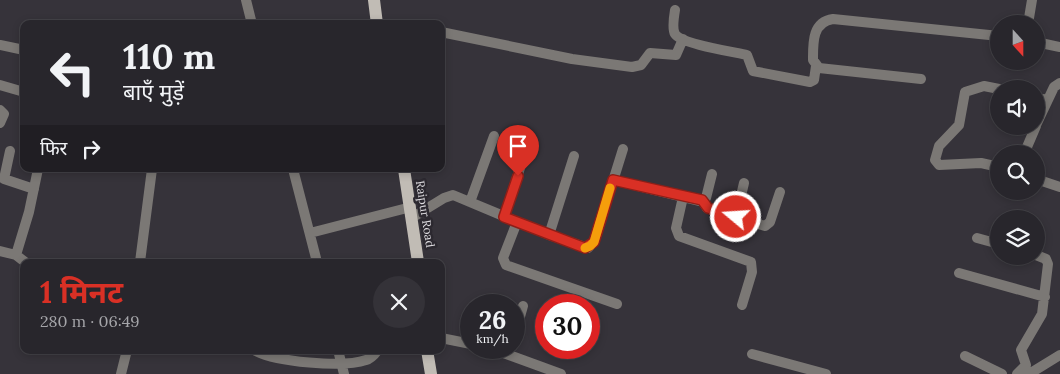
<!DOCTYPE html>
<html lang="hi">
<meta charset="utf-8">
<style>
body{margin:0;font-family:Lora,"Noto Sans Devanagari",serif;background:#343238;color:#f1f3f6;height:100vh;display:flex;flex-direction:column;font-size:19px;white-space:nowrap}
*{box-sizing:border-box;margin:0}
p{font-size:16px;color:#a5a5a9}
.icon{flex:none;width:28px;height:28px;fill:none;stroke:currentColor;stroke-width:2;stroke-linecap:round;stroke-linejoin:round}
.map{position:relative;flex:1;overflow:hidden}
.panel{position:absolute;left:20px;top:259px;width:425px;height:95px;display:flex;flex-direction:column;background:#28262c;border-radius:10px;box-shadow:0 2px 8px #0003,0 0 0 1px #444348}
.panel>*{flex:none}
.guide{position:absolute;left:20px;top:20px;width:425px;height:152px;border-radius:10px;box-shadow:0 2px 8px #0003,0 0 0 1px #444348;background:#28262c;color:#f1f3f6;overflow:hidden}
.needle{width:32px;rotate:159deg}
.fabs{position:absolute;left:990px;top:15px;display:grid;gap:10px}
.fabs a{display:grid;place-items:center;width:55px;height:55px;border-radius:50%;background:#28262c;box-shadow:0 2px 8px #0003,0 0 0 1px #444348;font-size:25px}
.speed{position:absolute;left:460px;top:294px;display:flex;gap:10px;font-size:25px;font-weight:700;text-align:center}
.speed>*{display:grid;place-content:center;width:65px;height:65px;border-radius:50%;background:#28262c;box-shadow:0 2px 8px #0003,0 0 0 1px #444348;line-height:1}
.speed small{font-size:12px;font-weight:400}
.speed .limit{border:8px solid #d22;background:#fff;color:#111}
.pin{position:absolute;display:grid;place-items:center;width:42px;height:42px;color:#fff;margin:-51px -21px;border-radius:50% 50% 50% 0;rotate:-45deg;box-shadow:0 0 5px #0007}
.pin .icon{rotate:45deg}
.me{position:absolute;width:55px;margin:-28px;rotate:288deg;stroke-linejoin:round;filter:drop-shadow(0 0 4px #0008)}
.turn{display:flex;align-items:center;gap:18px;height:105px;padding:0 20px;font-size:22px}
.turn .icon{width:65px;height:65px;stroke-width:2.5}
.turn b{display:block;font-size:35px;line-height:42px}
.then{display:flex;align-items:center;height:48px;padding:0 20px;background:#0003;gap:10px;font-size:19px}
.round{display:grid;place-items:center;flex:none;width:52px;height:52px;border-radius:26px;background:#343238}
.summary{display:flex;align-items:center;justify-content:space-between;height:85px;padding:0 20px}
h1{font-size:30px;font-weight:700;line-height:38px;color:#d93025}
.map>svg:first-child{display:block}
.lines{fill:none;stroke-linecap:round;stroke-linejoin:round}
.minor{stroke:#7b7875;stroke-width:10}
.major{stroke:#c1bcb5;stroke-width:12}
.route-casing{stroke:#8d1f18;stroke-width:12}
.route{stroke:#d93025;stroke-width:9}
.slow{stroke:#f59e0b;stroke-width:9}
.labels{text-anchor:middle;stroke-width:5;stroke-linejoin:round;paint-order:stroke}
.street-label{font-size:12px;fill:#dddbdf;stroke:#2c2930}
</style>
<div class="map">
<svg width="1060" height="374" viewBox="0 0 1060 374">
<rect width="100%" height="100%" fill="#36333a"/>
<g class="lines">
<!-- minor -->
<path class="minor" d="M246,0L252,24
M675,10C674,16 672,29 675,34C681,44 734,52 747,55L753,71L810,82L814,80L816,66
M1028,24L1032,0
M441,32L572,59L632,67L641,65L650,53L676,55L683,39
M1036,42L1060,47
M0,45L24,50
M921,79L819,68L813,60C813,43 812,22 833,19L999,36
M0,85L24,92
M999,89L984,86L965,92L959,125L939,146L935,160L939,165L981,163L999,167
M1036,98L1048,100
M0,110L4,114L0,123
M1036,125L1054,87L1060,83
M10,151L4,179L34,189
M1024,154L1036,126
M293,169L317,262
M1036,179L1060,187
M613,180L699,201L706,198L712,174
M683,197L676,228L679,236L751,262L752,272L742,305
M702,200L707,208L765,226L770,222L780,192
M470,202L494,136
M413,217L444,198L453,195L549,235L588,248L594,242L623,149
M504,217L521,165
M736,217L744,183
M517,222L503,258L506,265L617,304
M310,233L411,207
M549,235L574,156
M977,238L999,244
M0,251L16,255L25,262
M16,255L29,212L38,169
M140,262L152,169
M959,273L1045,297
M441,338L471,344
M514,338L523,306
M490,348L561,374
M254,350C275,362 343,368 366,360C371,359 375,354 378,350
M338,350L344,374
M752,354L826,374
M965,356L1002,374
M121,374L127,350
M1017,374L1026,365L1021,350L1042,314L1048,264L1046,259L1036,255
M1029,374L1060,355"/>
<!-- major -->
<path class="major" d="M374,0L377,24
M404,169L418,262
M427,350L431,374"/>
</g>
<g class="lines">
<!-- route casing -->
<g class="route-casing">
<path id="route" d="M518,176L504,217L585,248L594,242L613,180L702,200L708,208L736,217"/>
</g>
<!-- route -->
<use href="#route" class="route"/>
<!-- slow -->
<path class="slow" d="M585,248L590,246L594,242L610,188"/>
</g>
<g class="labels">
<!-- street labels -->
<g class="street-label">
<text transform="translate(425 214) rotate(81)" y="4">Raipur Road</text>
</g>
</g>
</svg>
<div class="fabs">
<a><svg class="needle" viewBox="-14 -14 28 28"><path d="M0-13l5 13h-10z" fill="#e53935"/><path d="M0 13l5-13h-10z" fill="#a5a5a9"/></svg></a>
<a><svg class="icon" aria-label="sound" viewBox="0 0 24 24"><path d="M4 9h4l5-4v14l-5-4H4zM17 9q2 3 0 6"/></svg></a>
<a><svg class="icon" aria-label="search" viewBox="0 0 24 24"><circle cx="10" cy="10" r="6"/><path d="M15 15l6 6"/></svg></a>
<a><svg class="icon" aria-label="layers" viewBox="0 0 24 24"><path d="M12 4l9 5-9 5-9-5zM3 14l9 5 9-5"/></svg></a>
</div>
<div class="speed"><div>26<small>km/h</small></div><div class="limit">30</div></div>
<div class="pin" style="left:518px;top:176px;background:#d93025"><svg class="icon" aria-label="arrive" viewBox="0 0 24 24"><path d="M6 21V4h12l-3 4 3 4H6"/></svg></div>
<svg class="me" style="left:736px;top:217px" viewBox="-20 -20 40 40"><circle r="17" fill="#d93025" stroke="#fff" stroke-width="3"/><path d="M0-11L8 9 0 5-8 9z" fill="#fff"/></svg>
<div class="guide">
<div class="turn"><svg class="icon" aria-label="left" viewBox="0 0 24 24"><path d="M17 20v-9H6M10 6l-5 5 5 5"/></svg><div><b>110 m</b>बाएँ मुड़ें</div></div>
<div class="then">फिर<svg class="icon" aria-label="right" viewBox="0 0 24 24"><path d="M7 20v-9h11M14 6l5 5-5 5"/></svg></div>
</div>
<section class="panel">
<div class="summary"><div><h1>1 मिनट</h1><p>280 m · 06:49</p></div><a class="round"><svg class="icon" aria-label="close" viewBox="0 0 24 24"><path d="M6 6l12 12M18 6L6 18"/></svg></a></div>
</section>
</div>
